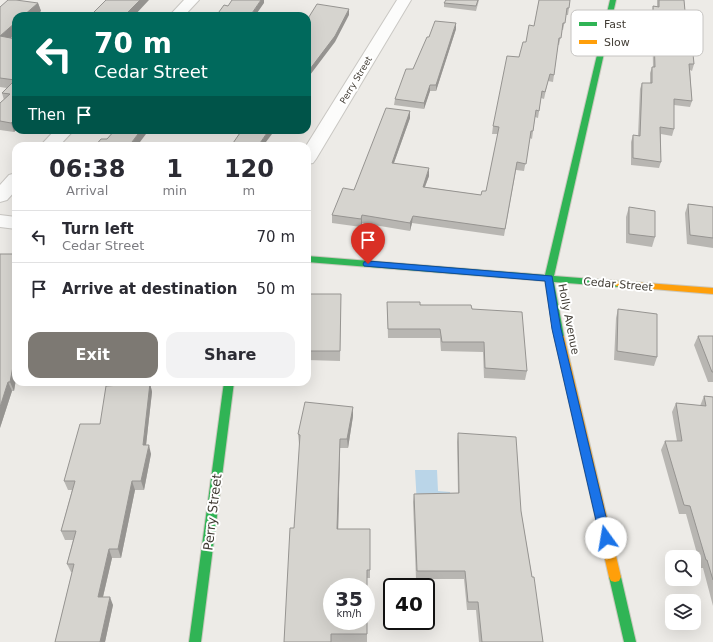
<!DOCTYPE html>
<style>
body{margin:0;font-family:"DejaVu Sans",sans-serif;background:#f2f2f3;color:#2b2b33;height:100vh;display:flex;flex-direction:column;font-size:15px;white-space:nowrap}
*{box-sizing:border-box;margin:0}
p{font-size:13px;color:#7c7c81}
.icon{flex:none;width:22px;height:22px;fill:none;stroke:currentColor;stroke-width:2;stroke-linecap:round;stroke-linejoin:round}
.map{position:relative;flex:1;overflow:hidden}
.panel{position:absolute;left:12px;top:142px;width:299px;height:244px;display:flex;flex-direction:column;background:#fff;border-radius:12px;box-shadow:0 4px 16px #0002}
.panel>*{flex:none}
.banner{position:absolute;left:12px;top:12px;width:299px;height:122px;border-radius:12px;box-shadow:0 4px 16px #0002;background:#00695c;color:#fff;overflow:hidden}
.fabs{position:absolute;left:665px;top:550px;display:grid;gap:8px}
.fabs a{display:grid;place-items:center;width:36px;height:36px;border-radius:8px;background:#fff;box-shadow:0 4px 16px #0002;font-size:20px}
.speed{position:absolute;left:323px;top:578px;display:flex;gap:8px;font-size:20px;font-weight:700;text-align:center}
.speed>*{display:grid;place-content:center;width:52px;height:52px;border-radius:50%;background:#fff;box-shadow:0 4px 16px #0002;line-height:1}
.speed small{font-size:10px;font-weight:400}
.speed .limit{border:2px solid #111;border-radius:6px;background:#fff;color:#111}
.pin{position:absolute;display:grid;place-items:center;width:34px;height:34px;color:#fff;margin:-41px -17px;border-radius:50% 50% 50% 0;rotate:-45deg;box-shadow:0 0 4px #0007}
.pin .icon{rotate:45deg}
.me{position:absolute;width:44px;margin:-22px;rotate:347deg;stroke-linejoin:round;filter:drop-shadow(0 0 3px #0008)}
.turn{display:flex;align-items:center;gap:14px;height:84px;padding:0 16px;font-size:18px}
.turn .icon{width:52px;height:52px;stroke-width:2.5}
.turn b{display:block;font-size:28px;line-height:34px}
.then{display:flex;align-items:center;height:38px;padding:0 16px;background:#0003;gap:8px;font-size:15px}
.eta{display:flex;justify-content:space-evenly;align-items:center;height:68px;text-align:center}
.eta b{font-size:24px;font-weight:600;line-height:28px}
.action{display:flex;gap:8px;margin-top:auto;padding:8px 16px}
.action a{flex:1;height:46px;border-radius:12px;background:#7d7973;color:#fff;font-size:16px;font-weight:600;line-height:46px;text-align:center}
.action a+a{background:#f2f2f3;color:#2b2b33}
ul{padding:0;list-style:none}
li{display:flex;align-items:center;gap:12px;height:52px;padding:0 16px;border-top:1px solid #e1e1e2}
li div{flex:1}
li b{display:block;font-size:15px}
li em{font-style:normal}
.map>svg:first-child{display:block}
.water{fill:#bad5e8}
.lines{fill:none;stroke-linecap:round;stroke-linejoin:round}
.street-casing{stroke:#c9c7c3;stroke-width:2}
.fast-casing{stroke:#cbc8be;stroke-width:2}
.slow-casing{stroke:#cbc8be;stroke-width:2}
.street{fill:#fcfcfb;fill-rule:evenodd}
.fast{fill:#30b455;fill-rule:evenodd}
.slow{fill:#ff9f0a;fill-rule:evenodd}
.wall{fill:#b8b6b2}
.shaded-wall{fill:#969491}
.building{fill:#d6d4cf;stroke:#969491;fill-rule:evenodd}
.route{fill:#1a73e8;stroke:#114b97}
.labels{text-anchor:middle;stroke-width:4;stroke-linejoin:round;paint-order:stroke}
.far-street-label{font-size:9px;fill:#413c34;stroke:#fff}
.street-label{font-size:11px;fill:#413c34;stroke:#fff}
.near-street-label{font-size:13px;fill:#413c34;stroke:#fff}
.key{fill:#fff;stroke:#c6c4c2;stroke-width:1}
.key-label{font-size:11px;fill:#413c34}
</style>
<div class="map">
<svg width="713" height="642" viewBox="0 0 713 642">
<rect width="100%" height="100%" fill="#edebe7"/>
<!-- water -->
<path class="water" d="M415,470H437L438,491L450,492L451,506L417,505Z"/>
<g class="lines">
<!-- street casing -->
<g class="street-casing">
<path id="street" d="M184,0H199L184,16H169Z
M397,0H411L316,159L313,163L307,164L306,146Z
M55,130H74L59,146H40Z
M16,173V190L7,200L0,202V185L9,175Z
M0,215L16,217V229L0,227Z"/>
</g>
<!-- fast casing -->
<g class="fast-casing">
<path id="fast" d="M610,0H616L554,276L619,281L623,284L619,287L554,282L564,336L562,338H556L554,336L545,281L307,262V256L545,275Z
M224,382H234L201,642H189Z
M615,572L619,573L621,577L636,642H624L609,577L611,573Z"/>
</g>
<!-- slow casing -->
<g class="slow-casing">
<path id="slow" d="M619,281L713,288V294L616,286L615,284L616,282Z
M559,333L564,336L621,577L619,581L615,582L611,581L609,577L554,336Z"/>
</g>
<!-- street -->
<use href="#street" class="street"/>
<!-- fast -->
<use href="#fast" class="fast"/>
<!-- slow -->
<use href="#slow" class="slow"/>
</g>
<!-- wall -->
<path class="wall" d="M479,0L476,11L444,7V3Z
M539,0L569,8L568,15H566L563,30H562L559,45H558L553,82L548,81L544,99L541,98L538,118L535,117L532,139L530,138L524,171L516,170L504,236L412,223L410,231L362,223L361,227L332,223V215L354,190L410,111V118L394,163L429,176L425,187L481,195L486,191L498,134H492L493,126L519,57L534,26Z
M657,0H684L686,22L694,64L692,71L690,70L692,101L690,107L674,105V129L672,136L661,134V162L659,168L631,165V142L633,135L638,136L640,89L642,83H650V73L652,67H653L652,12L653,6H657Z
M38,3L41,11L35,16H16V33L11,38L16,39V130L14,132L0,130V103L4,100L2,93L7,88L0,87V7Z
M456,29L436,91H430L424,109L394,105L395,99L413,69L429,37Z
M688,204L713,207V248L687,244L685,213Z
M629,207L655,237L652,247L626,243V217Z
M16,254V379L14,391H12L0,428Z
M341,294L340,361L307,360V298Z
M387,302L472,309L527,371L525,380L484,378L483,352L441,351L440,338H388Z
M618,309L657,357L654,366L614,360L616,318Z
M698,336H713V382H708L694,345Z
M150,383L152,392L146,445L151,454L144,490H135L121,558H112L103,597L113,605L105,642H55L72,572H71L67,564L73,540H65L61,531L72,490H68L64,481L100,424Z
M704,396L713,397V606L703,568H701L686,514H679L661,450L665,441H677L672,412L676,403L700,406Z
M353,416L348,448H340L338,529H370V578H367V642H284L294,528L300,444H299L298,434Z
M458,433L521,511L543,642H479L476,610H467L464,579H416L413,502L414,494L458,493L457,442Z"/>
<!-- shaded-wall -->
<path class="shaded-wall" d="M140,0H149L134,16H124Z
M261,0H264V3L255,16H250Z
M38,3L41,11L35,16H23Z
M349,9V15L335,42L307,79V73Z
M16,22V33L3,45L0,36Z
M456,23V29L436,91V85Z
M430,85V91L424,109V103Z
M410,111V118L391,171L392,163Z
M16,118V130L14,132L11,123Z
M141,130H149L137,146H129Z
M269,130H275L263,146H258Z
M429,168V176L422,194L423,187Z
M362,215V223L361,227V219Z
M413,216L412,223L410,231V223Z
M16,351V379L14,391L10,382Z
M8,382L12,391L0,428V407Z
M150,383L152,392L145,454L143,445Z
M353,407V416L348,448L347,439Z
M340,439V448L338,537L337,529Z
M149,445L151,454L144,490L141,481Z
M132,481L135,490L121,558L118,549Z
M109,549L112,558L101,605L98,597Z
M110,597L113,605L105,642H100Z"/>
<!-- building -->
<path class="building" d="M8,0H16L38,3L23,16H16V22L0,36L16,39V118L11,123L0,121V103L10,94L2,93L15,80L0,78V7Z
M106,0H140L124,16H90Z
M232,0H261L250,16H216L224,5L228,6Z
M446,0H478L476,6L444,3Z
M539,0H570L569,8H567L565,23H563L561,38H559L554,75L550,74L545,92L542,91L539,111L536,110L533,131H531L526,164L517,162L505,229L413,216L410,223L362,215L361,219L332,215L343,188L354,190L386,108L410,111L392,163L429,168L423,187L481,195L482,191H486L499,127L493,126L507,56L519,57L523,42H526L529,25L534,26Z
M659,0H684L686,22L690,23L694,64H689L692,101L674,99V129L660,127L661,162L633,158V135L640,136L642,83H652V67H655L653,6L659,7Z
M317,4L349,9L335,36L307,73V20Z
M435,21L456,23L436,85H430L424,103L395,99L406,69H413L427,37H429Z
M115,130H141L129,146H95L101,139H107Z
M242,130H269L258,146H231Z
M688,204L713,207V238L690,235Z
M629,207L655,211V237L629,234Z
M0,254H16V266L14,271H16V351L10,382H8L0,407Z
M307,294H341L340,351H307Z
M387,302H420V305H471L472,309L522,312L527,371L485,368L484,342H442L440,329H388Z
M618,309L657,314V357L617,351Z
M698,336H713V372H712Z
M150,383L143,445H149L141,481H132L118,549H109L98,597H110L100,642H55L74,564H67L76,531H61L75,481H64L80,424H100L106,386Z
M704,396L713,397V580L707,560H706L690,506L684,505L665,441H682L676,403L706,406Z
M305,402L353,407L347,439H340L337,529H370V570H367V634H331V642H284L290,528H294L300,435L298,434ZM332,587H366V621H332Z
M458,433L516,437L521,511L532,577H534L543,642H482L478,602H468L465,571H417L414,494L459,493Z"/>
<!-- route -->
<path class="route" d="M368,261L552,276L561,329L611,538L610,541L606,543L602,541L600,538L552,329L545,281L364,266L363,264L364,262Z"/>
<g class="labels">
<!-- far-street labels -->
<g class="far-street-label">
<text transform="translate(356 80) rotate(-59)" y="3">Perry Street</text>
</g>
<!-- street labels -->
<g class="street-label">
<text transform="translate(618 284) rotate(5)" y="4">Cedar Street</text>
<text transform="translate(569 319) rotate(79)" y="4">Holly Avenue</text>
</g>
<!-- near-street labels -->
<g class="near-street-label">
<text transform="translate(212 512) rotate(-83)" y="5">Perry Street</text>
</g>
</g>
<!-- legend -->
<rect x="571" y="10" width="132" height="46" rx="6" class="key"/>
<rect x="579" y="22" width="18" height="4" fill="#30b455"/>
<rect x="579" y="40" width="18" height="4" fill="#ff9f0a"/>
<g class="key-label">
<text x="604" y="28">Fast</text>
<text x="604" y="46">Slow</text>
</g>
</svg>
<div class="fabs">
<a><svg class="icon" aria-label="search" viewBox="0 0 24 24"><circle cx="10" cy="10" r="6"/><path d="M15 15l6 6"/></svg></a>
<a><svg class="icon" aria-label="layers" viewBox="0 0 24 24"><path d="M12 4l9 5-9 5-9-5zM3 14l9 5 9-5"/></svg></a>
</div>
<div class="speed"><div>35<small>km/h</small></div><div class="limit">40</div></div>
<div class="pin" style="left:368px;top:264px;background:#d93025"><svg class="icon" aria-label="arrive" viewBox="0 0 24 24"><path d="M6 21V4h12l-3 4 3 4H6"/></svg></div>
<svg class="me" style="left:606px;top:538px" viewBox="-20 -20 40 40"><circle r="19" fill="#fff"/><path d="M0-13L10 11 0 6-10 11z" fill="#1a73e8"/></svg>
<div class="banner">
<div class="turn"><svg class="icon" aria-label="left" viewBox="0 0 24 24"><path d="M17 20v-9H6M10 6l-5 5 5 5"/></svg><div><b>70 m</b>Cedar Street</div></div>
<div class="then">Then<svg class="icon" aria-label="arrive" viewBox="0 0 24 24"><path d="M6 21V4h12l-3 4 3 4H6"/></svg></div>
</div>
<section class="panel">
<div class="eta">
<div><b>06:38</b><p>Arrival</p></div>
<div><b>1</b><p>min</p></div>
<div><b>120</b><p>m</p></div>
</div>
<ul>
<li><svg class="icon" aria-label="left" viewBox="0 0 24 24"><path d="M17 20v-9H6M10 6l-5 5 5 5"/></svg><div><b>Turn left</b><p>Cedar Street</p></div><em>70 m</em></li>
<li><svg class="icon" aria-label="arrive" viewBox="0 0 24 24"><path d="M6 21V4h12l-3 4 3 4H6"/></svg><div><b>Arrive at destination</b></div><em>50 m</em></li>
</ul>
<div class="action"><a>Exit</a><a>Share</a></div>
</section>
</div>
